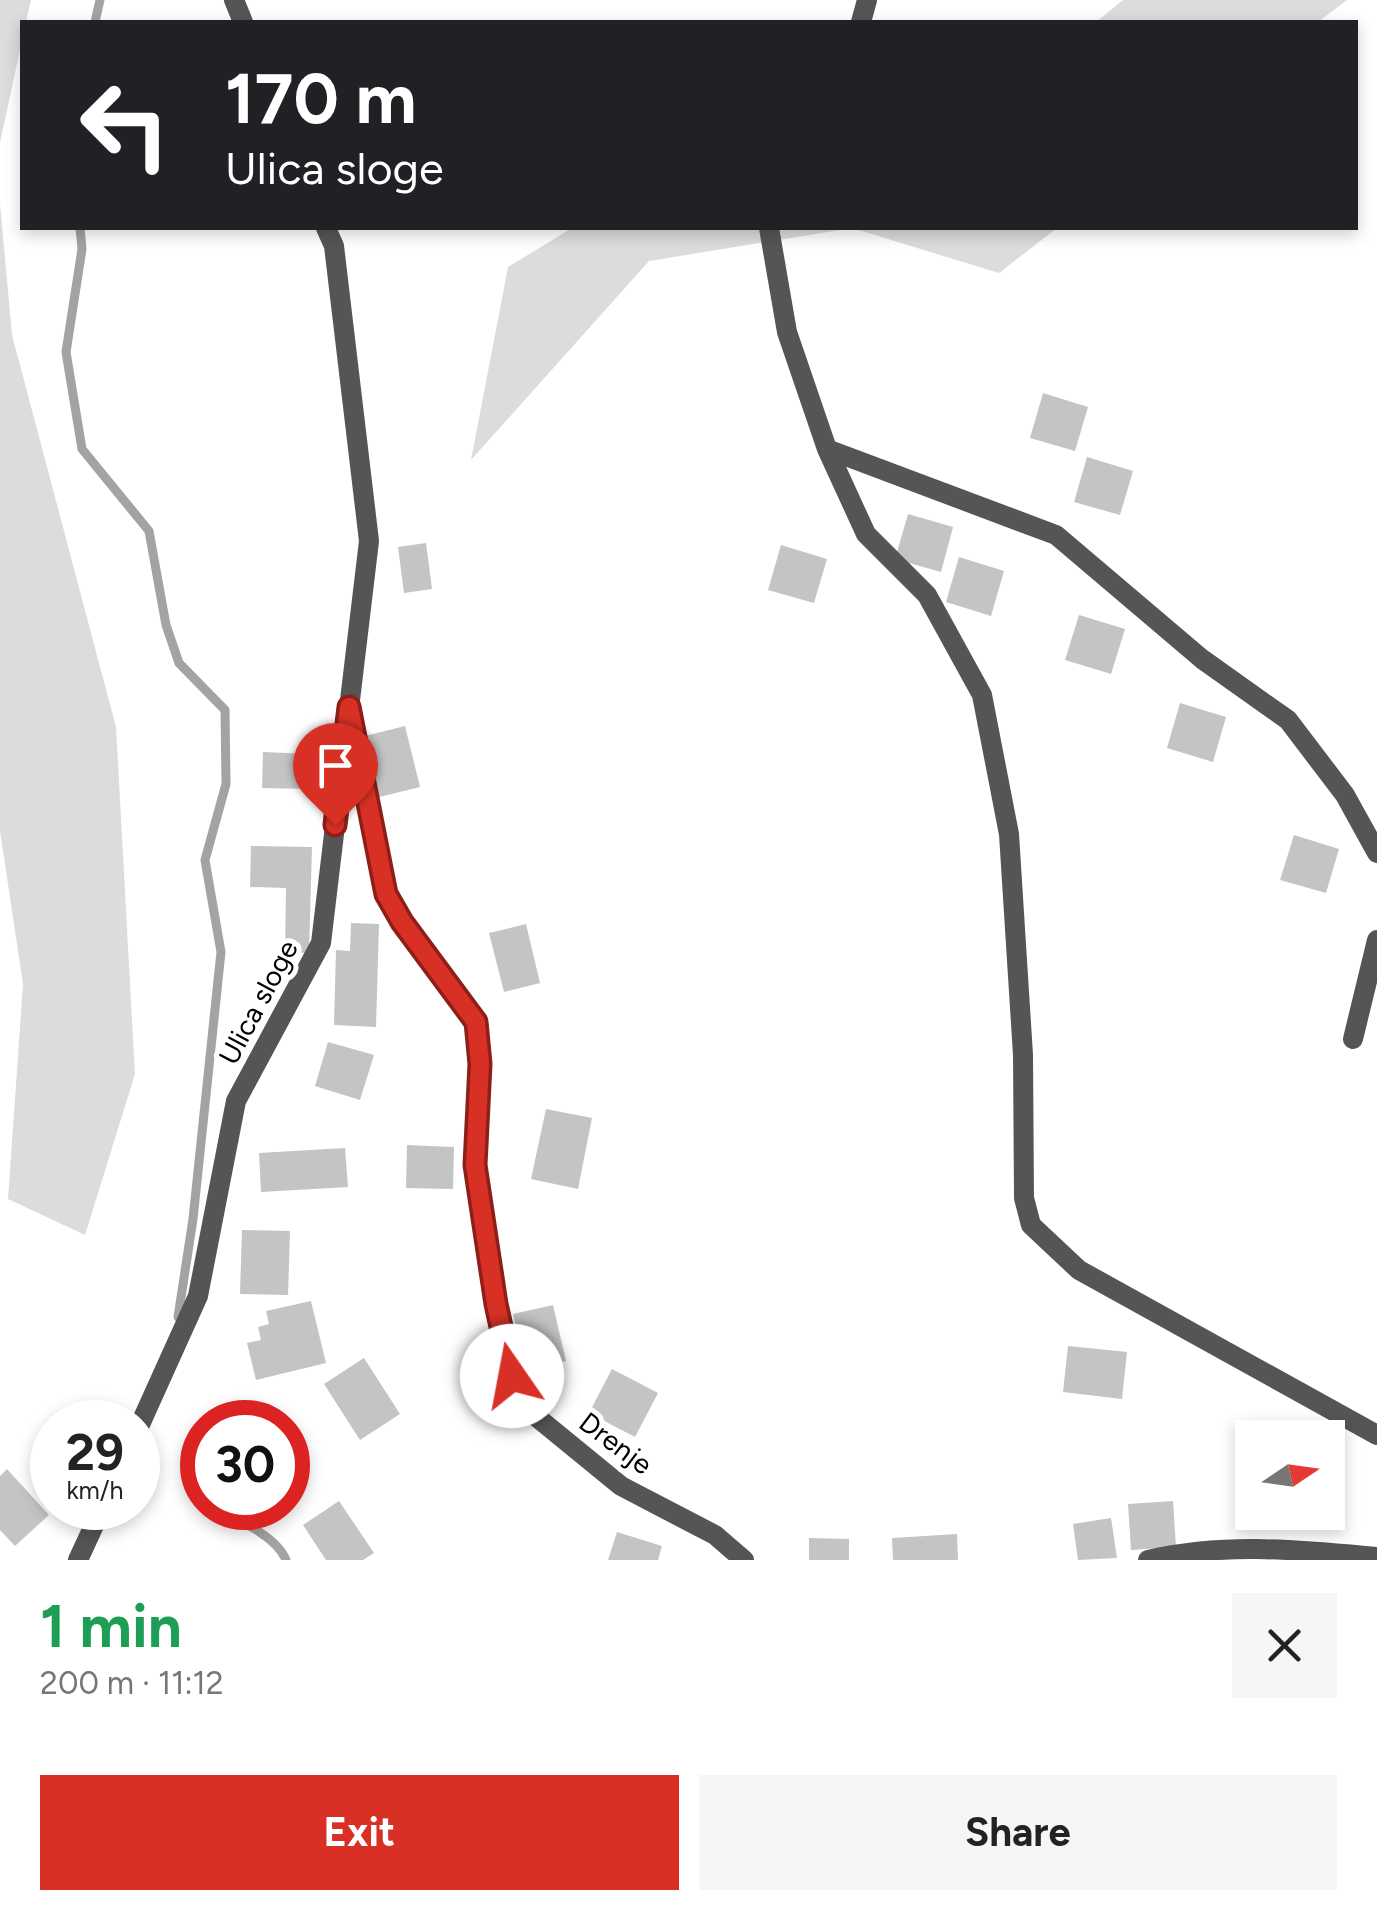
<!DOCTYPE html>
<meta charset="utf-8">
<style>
body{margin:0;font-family:Figtree,sans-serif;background:#f6f6f6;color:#222;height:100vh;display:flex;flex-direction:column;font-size:38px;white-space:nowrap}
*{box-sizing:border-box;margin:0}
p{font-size:32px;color:#767676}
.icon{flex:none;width:55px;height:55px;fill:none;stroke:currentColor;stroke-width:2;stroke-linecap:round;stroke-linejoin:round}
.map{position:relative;height:1560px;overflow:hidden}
.sheet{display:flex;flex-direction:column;background:#fff;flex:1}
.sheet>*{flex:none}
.top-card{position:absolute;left:20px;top:20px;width:1338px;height:210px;border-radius:0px;box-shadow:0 5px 15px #0003;background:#202124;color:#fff;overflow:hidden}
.needle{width:65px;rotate:77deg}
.buttons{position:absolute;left:1235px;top:1420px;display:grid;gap:20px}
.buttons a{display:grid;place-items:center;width:110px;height:110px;border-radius:0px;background:#fff;box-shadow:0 5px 15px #0003;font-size:50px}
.speed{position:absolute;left:30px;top:1400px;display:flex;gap:20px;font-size:50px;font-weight:700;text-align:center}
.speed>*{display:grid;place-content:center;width:130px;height:130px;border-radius:50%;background:#fff;box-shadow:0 5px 15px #0003;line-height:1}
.speed small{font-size:25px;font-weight:400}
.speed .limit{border:15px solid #d22;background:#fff;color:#111}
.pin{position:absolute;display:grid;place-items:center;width:85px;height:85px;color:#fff;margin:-102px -42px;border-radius:50% 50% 50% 0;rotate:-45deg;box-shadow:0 0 10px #0007}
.pin .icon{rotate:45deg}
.me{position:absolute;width:110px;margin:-55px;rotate:348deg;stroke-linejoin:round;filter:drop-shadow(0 0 8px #0008)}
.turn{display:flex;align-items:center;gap:35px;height:210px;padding:0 40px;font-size:45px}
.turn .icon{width:130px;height:130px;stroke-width:2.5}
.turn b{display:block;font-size:70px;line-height:85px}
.round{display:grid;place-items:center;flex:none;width:105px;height:105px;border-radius:0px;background:#f6f6f6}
.summary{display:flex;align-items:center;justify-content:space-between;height:170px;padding:0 40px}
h1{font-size:60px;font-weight:700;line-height:75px;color:#1e9e55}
.cta{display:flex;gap:20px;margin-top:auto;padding:20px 40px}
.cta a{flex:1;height:115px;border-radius:0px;background:#d93025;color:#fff;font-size:40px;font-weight:700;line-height:115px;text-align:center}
.cta a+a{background:#f6f6f6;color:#222}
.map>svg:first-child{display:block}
.green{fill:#dcdcdc}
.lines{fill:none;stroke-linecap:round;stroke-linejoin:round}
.stream{stroke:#a3a3a3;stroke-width:9}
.building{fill:#c4c4c4}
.minor{stroke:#555;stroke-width:20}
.route-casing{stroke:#8d1f18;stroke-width:25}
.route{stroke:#d93025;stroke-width:18}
.labels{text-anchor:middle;stroke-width:10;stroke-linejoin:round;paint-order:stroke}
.street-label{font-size:28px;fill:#000;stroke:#fff}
</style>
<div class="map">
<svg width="1377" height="1560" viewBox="0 0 1377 1560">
<rect width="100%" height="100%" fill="#fff"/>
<!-- green -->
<path class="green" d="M0,0H31L26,22H22V40L0,143Z
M1123,0H1347L1318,22H1096Z
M0,204L12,335L116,727L135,1074L85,1235L8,1199L23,984L0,831Z
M572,228H1057L999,273L852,228L649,261L471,460L508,267Z"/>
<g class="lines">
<!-- stream -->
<path class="stream" d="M95,22L100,0
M80,228L82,249L66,352L82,449L149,531L166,625L179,663L225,710L226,784L205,860L221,952L193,1219L178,1317
M213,1508C236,1519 276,1535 286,1560"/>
</g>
<!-- building -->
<path class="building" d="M1043,393L1088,407L1075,451L1030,438Z
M1087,457L1133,471L1120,515L1074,502Z
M908,514L953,527L941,572L895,559Z
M426,543L432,589L404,593L398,547Z
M781,545L827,559L814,603L768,590Z
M959,557L1004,571L991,616L946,602Z
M1079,615L1125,629L1111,674L1065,660Z
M1180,703L1226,717L1213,762L1167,748Z
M405,726L420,787L375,798L361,737Z
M263,752L311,754L310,789L262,788Z
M1294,835L1339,849L1326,893L1280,880Z
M251,846L312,847L309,953L285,952L286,888L250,887Z
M351,923L379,924L376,1027L334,1025L336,950L350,951Z
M526,924L540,983L504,992L489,933Z
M328,1042L374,1055L360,1100L315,1086Z
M546,1109L592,1118L578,1189L531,1179Z
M407,1145L454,1147L453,1189L406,1188Z
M345,1148L348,1187L261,1192L259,1153Z
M242,1230L290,1231L288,1295L240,1294Z
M311,1301L326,1363L256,1380L247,1343L261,1340L258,1327L269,1324L266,1311Z
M553,1305L566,1361L542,1367L538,1347L521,1351L513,1314Z
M1068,1346L1127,1352L1122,1399L1063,1392Z
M364,1358L400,1414L360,1440L324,1384Z
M612,1369L658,1393L635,1437L589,1413Z
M7,1469L49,1515L15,1546L0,1530V1476Z
M339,1501L374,1553L363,1560H326L303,1525Z
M1173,1501L1176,1547L1131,1550L1128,1504Z
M1111,1518L1117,1558L1078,1560L1073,1524Z
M617,1532L662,1546L658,1560H608Z
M957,1534L958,1560H893L892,1538Z
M809,1538L849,1539V1560H809Z"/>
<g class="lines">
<!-- minor -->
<path class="minor" d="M234,0L243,22
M861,22L867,0
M769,228L787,332L827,449L866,534L927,595L982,695L1009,834L1023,1055L1024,1198L1031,1225L1079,1270L1377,1435
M827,449L1056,535L1202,659L1288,720L1345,795L1377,853
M353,725L386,894L402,922L476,1023L480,1064L475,1165L496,1304L511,1376L533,1414L621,1486L715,1535L744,1560
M1353,1039L1377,940
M138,1429L198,1296L236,1101L321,943L369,541L334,246L326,228
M78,1560L102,1508
M1148,1560C1226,1542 1299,1550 1377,1557"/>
</g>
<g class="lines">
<!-- route casing -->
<g class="route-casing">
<path id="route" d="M335,825L349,707L386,894L402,922L476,1022L480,1064L475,1165L496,1304L512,1376"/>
</g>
<!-- route -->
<use href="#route" class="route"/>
</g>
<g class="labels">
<!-- street labels -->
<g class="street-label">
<text transform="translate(258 1002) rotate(-62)" y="10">Ulica sloge</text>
<text transform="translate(616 1443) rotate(37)" y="10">Drenje</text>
</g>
</g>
</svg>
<div class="buttons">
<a><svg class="needle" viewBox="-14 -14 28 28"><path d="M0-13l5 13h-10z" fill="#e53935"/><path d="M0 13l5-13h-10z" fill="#767676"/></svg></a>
</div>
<div class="speed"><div>29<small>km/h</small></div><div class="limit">30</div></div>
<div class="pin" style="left:335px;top:825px;background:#d93025"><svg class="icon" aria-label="arrive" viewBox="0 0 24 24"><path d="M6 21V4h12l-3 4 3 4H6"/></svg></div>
<svg class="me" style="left:512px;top:1376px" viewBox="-20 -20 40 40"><circle r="19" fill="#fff"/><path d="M0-13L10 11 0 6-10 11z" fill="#d93025"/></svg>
<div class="top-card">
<div class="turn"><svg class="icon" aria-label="left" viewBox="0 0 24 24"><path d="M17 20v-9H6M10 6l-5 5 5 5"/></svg><div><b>170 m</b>Ulica sloge</div></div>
</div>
</div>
<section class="sheet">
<div class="summary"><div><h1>1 min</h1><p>200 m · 11:12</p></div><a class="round"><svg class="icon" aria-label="close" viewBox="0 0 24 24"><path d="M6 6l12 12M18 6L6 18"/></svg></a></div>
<div class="cta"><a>Exit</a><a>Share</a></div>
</section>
